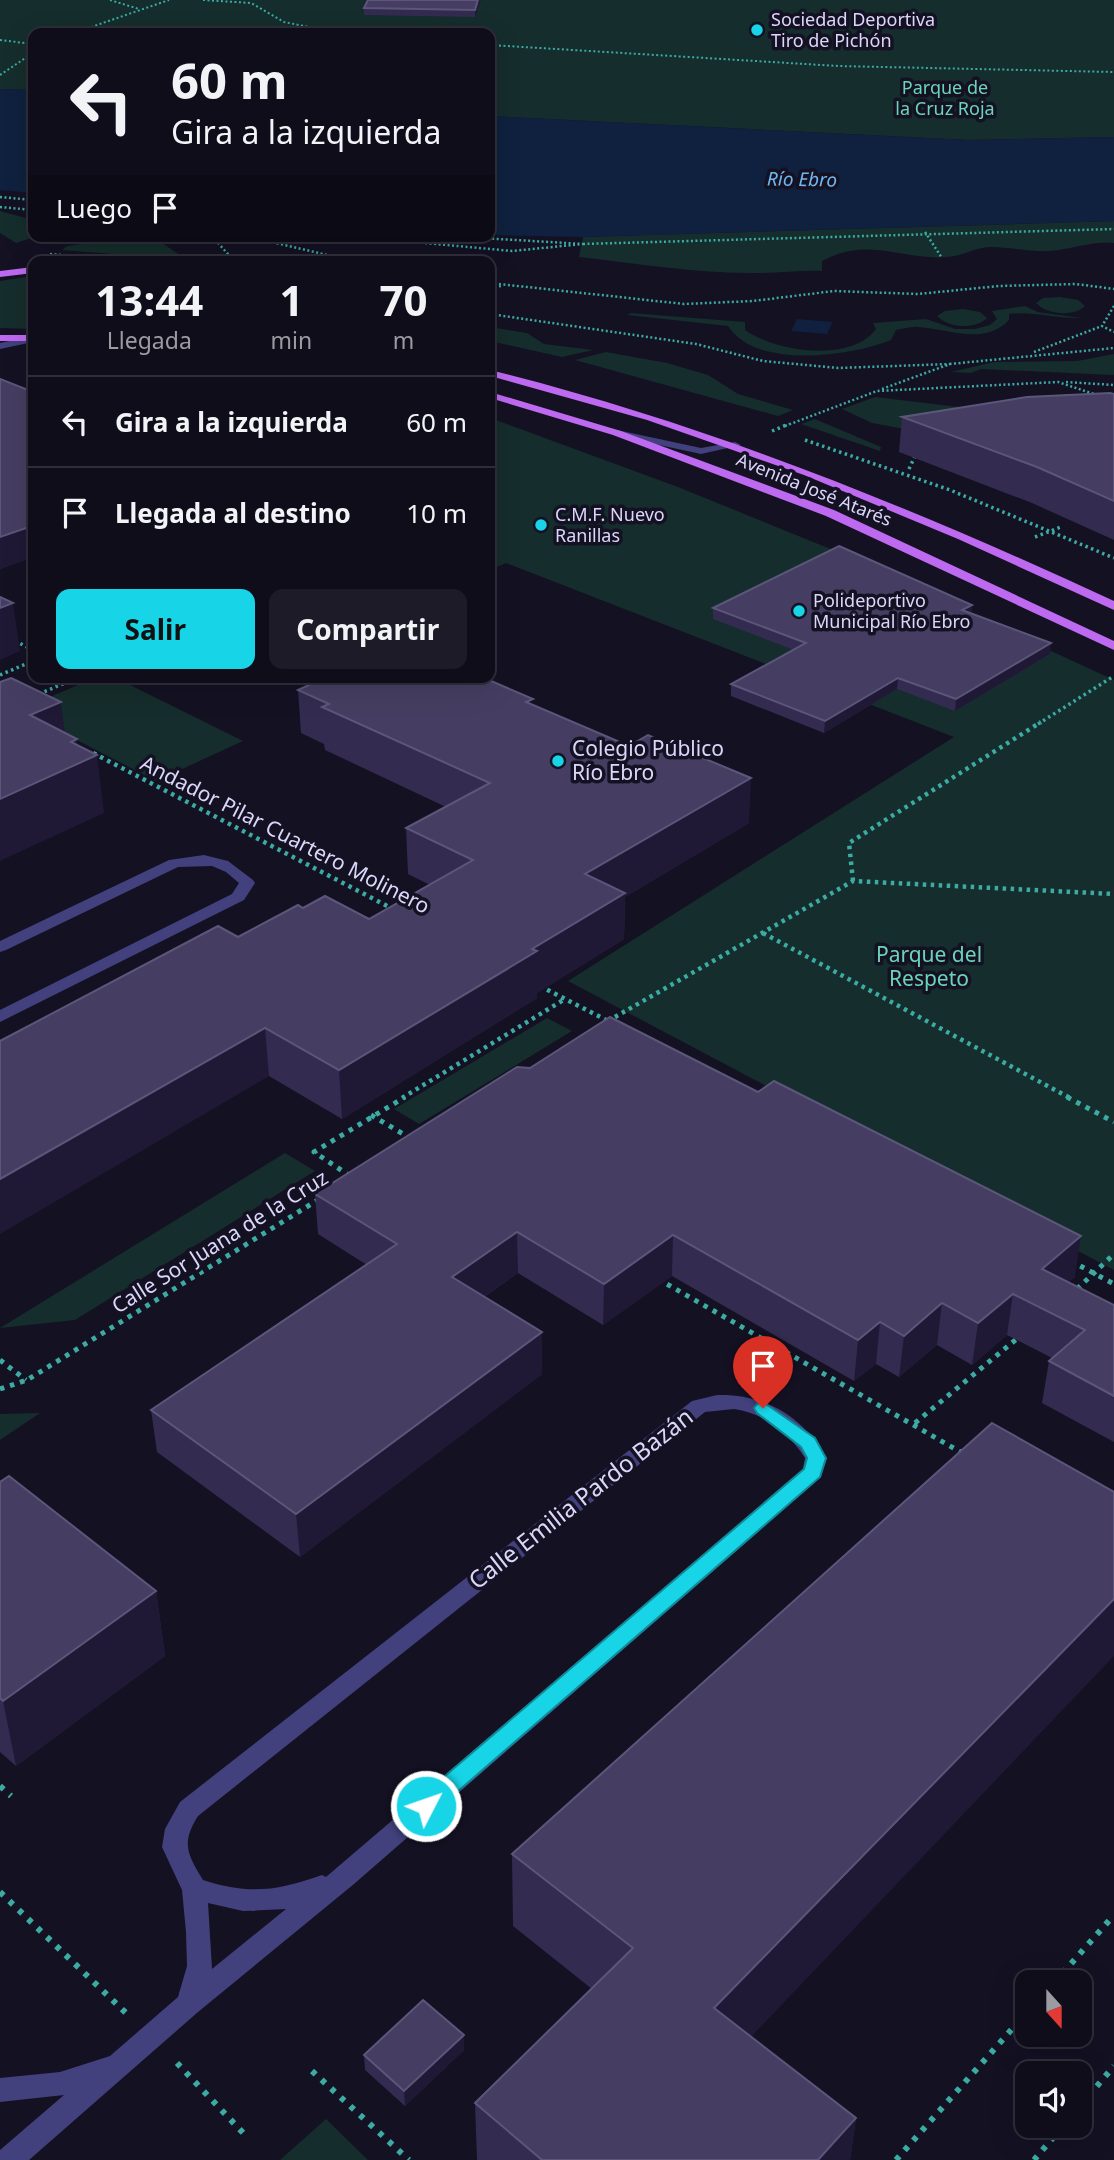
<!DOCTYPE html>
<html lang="es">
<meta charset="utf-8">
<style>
body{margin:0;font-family:"Noto Sans",sans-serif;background:#1d1b27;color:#f1f3f6;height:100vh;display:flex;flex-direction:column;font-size:26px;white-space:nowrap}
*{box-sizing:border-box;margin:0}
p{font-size:23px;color:#9b9ca2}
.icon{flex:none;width:38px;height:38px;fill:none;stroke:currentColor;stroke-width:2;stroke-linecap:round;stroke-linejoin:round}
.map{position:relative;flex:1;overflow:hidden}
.details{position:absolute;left:28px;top:256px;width:467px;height:427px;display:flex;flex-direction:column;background:#0f0d1a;border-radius:14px;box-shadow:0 7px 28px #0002,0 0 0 2px #2f2d39}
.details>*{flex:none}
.hud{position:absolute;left:28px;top:28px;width:467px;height:214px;border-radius:14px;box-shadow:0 7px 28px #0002,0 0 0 2px #2f2d39;background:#0f0d1a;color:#f1f3f6;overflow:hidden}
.needle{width:46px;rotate:159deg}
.tools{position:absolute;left:1015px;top:1970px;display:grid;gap:14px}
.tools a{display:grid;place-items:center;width:77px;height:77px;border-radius:14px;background:#0f0d1a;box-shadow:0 7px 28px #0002,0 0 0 2px #2f2d39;font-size:35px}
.pin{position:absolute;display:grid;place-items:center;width:60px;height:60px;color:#fff;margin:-72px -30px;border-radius:50% 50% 50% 0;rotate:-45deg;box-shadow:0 0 7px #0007}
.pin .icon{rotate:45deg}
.me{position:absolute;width:77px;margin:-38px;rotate:49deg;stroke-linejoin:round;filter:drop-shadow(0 0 5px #0008)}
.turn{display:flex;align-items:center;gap:24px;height:147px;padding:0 28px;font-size:32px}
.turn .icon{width:91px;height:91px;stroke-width:2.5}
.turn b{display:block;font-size:49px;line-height:60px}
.then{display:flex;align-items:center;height:66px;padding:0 28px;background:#0003;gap:14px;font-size:26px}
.eta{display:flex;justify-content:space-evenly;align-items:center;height:119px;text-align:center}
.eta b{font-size:42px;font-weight:700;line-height:49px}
.action{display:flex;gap:14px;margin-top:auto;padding:14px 28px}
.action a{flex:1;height:80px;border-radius:14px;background:#17d4e7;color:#111;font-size:28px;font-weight:700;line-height:80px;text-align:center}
.action a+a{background:#1d1b27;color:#f1f3f6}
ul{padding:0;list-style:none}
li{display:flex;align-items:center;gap:21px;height:91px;padding:0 28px;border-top:2px solid #2f2d39}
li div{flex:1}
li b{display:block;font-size:26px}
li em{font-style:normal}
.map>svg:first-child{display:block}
.green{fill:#152d2c}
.water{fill:#0f213e}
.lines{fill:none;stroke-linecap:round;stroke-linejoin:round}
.path-far5{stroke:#3baba3;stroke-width:2;stroke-dasharray:2 2.5;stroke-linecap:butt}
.path-far4{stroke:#3baba3;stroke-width:2.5;stroke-dasharray:2 2.5;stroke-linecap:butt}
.path-far3{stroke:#3baba3;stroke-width:3.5;stroke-dasharray:2.5 3.5;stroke-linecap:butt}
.path-far2{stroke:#3baba3;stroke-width:4.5;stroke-dasharray:3.5 4.5;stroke-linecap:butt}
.path-far1{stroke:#3baba3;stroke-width:5;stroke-dasharray:4.5 6;stroke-linecap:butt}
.path{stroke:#3baba3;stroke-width:6;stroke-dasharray:5 8;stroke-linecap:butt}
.lane{fill:#42417e;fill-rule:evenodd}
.street{fill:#42417e;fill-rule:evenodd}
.primary{fill:#bd69f0;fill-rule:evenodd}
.wall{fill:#332c50}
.shaded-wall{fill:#1f1936}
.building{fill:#453e62;stroke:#5c567a;stroke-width:2}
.route{fill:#17d4e7;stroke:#0f8a96;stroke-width:2}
.poi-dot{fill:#17d4e7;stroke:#141123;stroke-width:2.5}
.labels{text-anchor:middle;stroke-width:7;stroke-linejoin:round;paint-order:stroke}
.far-poi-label{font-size:18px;fill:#dbd7fb;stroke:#141123;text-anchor:start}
.far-park-label{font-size:18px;fill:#6ad4b9;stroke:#141123}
.far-street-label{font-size:18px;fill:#dbd7fb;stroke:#141123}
.far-water-label{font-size:19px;font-style:italic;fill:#70b6f1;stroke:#141123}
.poi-label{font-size:21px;fill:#dbd7fb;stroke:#141123;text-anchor:start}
.street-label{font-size:21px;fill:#dbd7fb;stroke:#141123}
.park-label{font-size:21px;fill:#6ad4b9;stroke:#141123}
.near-street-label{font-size:24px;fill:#dbd7fb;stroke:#141123}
</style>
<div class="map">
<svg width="1114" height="2160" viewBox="0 0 1114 2160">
<rect width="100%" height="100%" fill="#141123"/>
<!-- green -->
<path class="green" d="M0,0H1114V137L968,140L490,116V33H33V90L0,89Z
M0,211L33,220V236H37L16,243L0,233Z
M1114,221V243C1091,241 1072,249 1050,251C1030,252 1010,247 991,247C977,247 967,254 954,256C906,264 873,234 822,261V271C802,270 783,273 762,273C701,274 639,264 579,257L583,237Z
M142,236L162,243L189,261H151L138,256L62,250L67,246Z
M33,276V329L0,328V281Z
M1060,297L1078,300L1085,306C1074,317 1047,315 1036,303L1043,298Z
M1025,306L1038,312L1081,318C1057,319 1032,311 1009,314V320C985,346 948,329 919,327C912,326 903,329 896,330L891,340C851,356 756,370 728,326L627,315L631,313L745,322V330C776,352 851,363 876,329L873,323L926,319L955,329H975L990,325L997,319L992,311Z
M963,309L980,312L987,318C975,330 948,328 937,316L945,311Z
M490,327L527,333L544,344L593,350L562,357L490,341Z
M606,352L667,363L708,375L738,394L793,410L778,416L575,360Z
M1114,354V375L981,369L971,373L951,372L994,362L1077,361Z
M875,397L976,409L937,435L872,423L842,409Z
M490,418L678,487L833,550L1114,680V1270L568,981L954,737L506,563L490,570Z
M815,419L881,447L880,451L801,424Z
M97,677H114L243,741L156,781L19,710Z
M547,1018L572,1031L419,1124L394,1109Z
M285,1153L315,1171L75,1320L0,1328Z
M40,1413L0,1440V1414Z
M326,2119L368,2160H280Z"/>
<!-- water -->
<path class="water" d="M0,89L33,90V193L0,190Z
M490,116L968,140L1114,137V221L583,237L490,235Z
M797,319L833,322L827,334L791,331Z"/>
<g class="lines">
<!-- path-far5 -->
<path class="path-far5" d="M110,0L139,9
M203,0L251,3L284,22L339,33
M74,33L169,0
M0,40L33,44
M490,45L838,66L1114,72
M0,75L33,53"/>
<!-- path-far4 -->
<path class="path-far4" d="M0,197L33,200
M0,207L33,210
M925,232L942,258
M212,236L234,261
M246,236L353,261
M349,236L512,251L583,244L448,236
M583,244L1114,229
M50,254L133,261
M490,283L684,304L753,301L834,291L918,294L999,286L1076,284L1114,289
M490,287L502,286
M1114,306L1102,326L1114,332
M490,314L696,344L763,361L838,368L950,364
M1034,352L1102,326
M1066,382L1114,385
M882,389L950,364L1114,348
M785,426L877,391L1058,382L1097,395"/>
<!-- path-far3 -->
<path class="path-far3" d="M772,431L789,424
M805,440L950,490L1114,558
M909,469L916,454
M1035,537L1061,527
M15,641L33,650
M0,675L33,661
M39,694L79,677
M1038,724L1114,676"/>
<!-- path-far2 -->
<path class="path-far2" d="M93,753L393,909
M853,881L849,843L1041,722
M763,933L1070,1098
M540,986L610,1022
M608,1021L853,881L1114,894
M402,1098L565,999"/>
<!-- path-far1 -->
<path class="path-far1" d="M1067,1097L1114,1122
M371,1115L410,1138
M350,1176L314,1152L405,1097
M1071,1261L1114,1284
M658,1279L964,1454
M1077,1289L1114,1254
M0,1360L26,1380
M0,1389L27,1380L321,1198
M915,1423L1019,1337"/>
<!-- path -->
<path class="path" d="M0,1786L11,1796
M0,1892L126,2013
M1054,1983L1114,1915
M177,2063L246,2136
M312,2071L409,2160
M1080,2106L1114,2066
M896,2160L1027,2012
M1034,2160L1063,2126"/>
<!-- lane -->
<path class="lane" d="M617,430L701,448L735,442L741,445L701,454L613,435L611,433Z"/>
<!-- street -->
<path class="street" d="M33,336V342L0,349V343Z
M204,855L228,861L253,880L255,883L244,900L0,1022V1010L232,894L239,883L226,872L212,866L178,867L6,950L0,952V941L169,860Z
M717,1395C766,1394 802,1416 827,1458L821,1477L354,1884L198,2012L29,2160H0V2150L64,2095L0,2102V2078L60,2072L110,2056L178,1997L187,1966L186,1932L182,1890L162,1847L165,1829L180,1802L692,1401ZM734,1409C766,1414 788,1432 805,1458L803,1469L326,1877L322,1875C277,1891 249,1895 203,1880C187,1854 181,1843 198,1816L705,1412ZM208,1903L243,1911L286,1909L212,1969Z"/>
<!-- primary -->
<path class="primary" d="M33,267V273L0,277V271Z
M0,335H33V341H0Z
M490,370C707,424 911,507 1114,601V610L958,539L804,475L647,420L490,376Z
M490,392L621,431L834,510L1114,641V650L826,516L613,435L490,398Z"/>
</g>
<!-- wall -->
<path class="wall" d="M368,0H481L475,17L364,15V8Z
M0,379L33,392V557L0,569Z
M1114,394V540L1032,503L899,452L902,417Z
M972,605L971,614L1050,654L955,711L897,689L824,733L731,696V684L794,650L713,619V608Z
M298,690L533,705L749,823L625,897L624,939L537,993V998L342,1119L269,1076L238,937L303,908L369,919L430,885L408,874L406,828L446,807L325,750L324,744L301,733Z
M315,1194L1075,1277L1069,1282L1114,1305V1442L1042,1403L1049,1361L1052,1358L1007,1335L972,1365L937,1345L899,1377L876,1364L854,1381L672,1276L603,1325L518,1273L484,1297L542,1332V1374L300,1557L157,1452L151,1410L367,1265L318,1234Z
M0,1482L156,1591L165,1656L16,1766L0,1752Z
M512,1854L856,2118L850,2160H477L475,2103L592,1989L513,1926Z
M464,2050L405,2106L365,2070L364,2055Z"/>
<!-- shaded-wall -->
<path class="shaded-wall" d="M478,0H481L475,17V10Z
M29,527L33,557L0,569V537Z
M13,603L20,651L0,660V608Z
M972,605L971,616L962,610Z
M1051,643L1050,654L955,711L956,699Z
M898,678L897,689L824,733L825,721Z
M61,702L68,759L30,715Z
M77,739L80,763L97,755L104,813L0,861V799L71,742Z
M751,778L749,823L625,897L624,939L537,993V998L342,1119L339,1070L532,949L585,874Z
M265,1028L269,1076L0,1234V1179Z
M517,1232L518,1273L453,1318L452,1277Z
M673,1235L672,1276L603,1325L604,1284Z
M1081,1236L1075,1277L1039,1307L1042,1269Z
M1013,1294L1007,1335L972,1365L978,1323Z
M942,1303L937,1345L899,1377L904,1336Z
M880,1322L876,1364L854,1381L858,1340Z
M542,1332V1374L300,1557L296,1514Z
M156,1591L165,1656L16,1766L3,1701Z
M1114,1599V1656L710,2080L714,2008Z
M464,2035V2050L405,2106L404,2091Z
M856,2118L850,2160H818Z"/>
<!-- building -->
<path class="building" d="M368,0H478L475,10L364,8Z
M0,379L33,392V528L29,527L0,537Z
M1110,393L1114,394V501L1037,467L902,417L1027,397Z
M839,546L972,605L962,610L1051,643L956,699L898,678L825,721L731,684L806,643L713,608Z
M0,597L13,603L0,608Z
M326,677H482L533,699L526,702L629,746L648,735L751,778L585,874L625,893L532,949L537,951L339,1070L265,1028L0,1179V1041L218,926L238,937L298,905L303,908L325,896L369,919L473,860L406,828L490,783L322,707L329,704L298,690Z
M11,678L61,702L30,715L77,739L71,742L97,755L0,799V682Z
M610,1017L758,1092L774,1081L1081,1236L1042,1269L1114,1305V1396L1049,1361L1085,1330L1013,1294L978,1323L942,1303L904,1336L880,1322L858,1340L673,1235L604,1284L517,1232L452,1277L542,1332L296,1514L151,1410L397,1244L315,1194L517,1067L530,1068Z
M992,1423L1114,1492V1599L714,2008L856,2118L818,2160H542L475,2103L633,1948L512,1854Z
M9,1476L156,1591L3,1701L0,1698V1482Z
M423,2000L464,2035L404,2091L364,2055Z"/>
<!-- route -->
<path class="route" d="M763,1402L815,1438L826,1458L820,1477L434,1812L426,1815L418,1812L415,1806L418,1799L804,1469L807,1458L801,1447L757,1413L754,1408L757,1404Z"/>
<!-- markers -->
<g class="poi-dot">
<circle cx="757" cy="30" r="7"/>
<circle cx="541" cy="525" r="7"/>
<circle cx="799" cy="611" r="7"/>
<circle cx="558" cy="761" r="7"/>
</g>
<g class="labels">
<!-- far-poi labels -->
<g class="far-poi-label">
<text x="771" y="26">Sociedad Deportiva<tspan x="771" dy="21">Tiro de Pichón</tspan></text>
<text x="555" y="521">C.M.F. Nuevo<tspan x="555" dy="21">Ranillas</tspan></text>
<text x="813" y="607">Polideportivo<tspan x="813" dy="21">Municipal Río Ebro</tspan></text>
</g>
<!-- far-park labels -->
<g class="far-park-label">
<text x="945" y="94">Parque de<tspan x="945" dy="21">la Cruz Roja</tspan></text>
</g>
<!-- far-street labels -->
<g class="far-street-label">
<text transform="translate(814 490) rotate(22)" y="6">Avenida José Atarés</text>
</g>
<!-- far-water labels -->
<g class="far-water-label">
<text transform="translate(802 179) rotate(1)" y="7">Río Ebro</text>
</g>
<!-- poi labels -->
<g class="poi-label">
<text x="572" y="756">Colegio Público<tspan x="572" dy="24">Río Ebro</tspan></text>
</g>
<!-- street labels -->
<g class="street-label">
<text transform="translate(285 835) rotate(27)" y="7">Andador Pilar Cuartero Molinero</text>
<text transform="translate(220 1242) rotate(-32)" y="7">Calle Sor Juana de la Cruz</text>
</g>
<!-- park labels -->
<g class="park-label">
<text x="929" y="962">Parque del<tspan x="929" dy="24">Respeto</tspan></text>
</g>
<!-- near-street labels -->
<g class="near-street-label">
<text transform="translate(581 1499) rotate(-38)" y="8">Calle Emilia Pardo Bazán</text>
</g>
</g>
</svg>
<div class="tools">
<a><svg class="needle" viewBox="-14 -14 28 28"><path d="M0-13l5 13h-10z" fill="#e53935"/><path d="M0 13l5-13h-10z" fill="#9b9ca2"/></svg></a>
<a><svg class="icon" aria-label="sound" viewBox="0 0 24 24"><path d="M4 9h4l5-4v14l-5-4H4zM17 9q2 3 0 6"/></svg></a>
</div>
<div class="pin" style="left:763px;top:1408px;background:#d93025"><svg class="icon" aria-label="arrive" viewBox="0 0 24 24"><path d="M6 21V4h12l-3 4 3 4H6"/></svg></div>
<svg class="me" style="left:426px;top:1806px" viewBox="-20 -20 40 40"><circle r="17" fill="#17d4e7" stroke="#fff" stroke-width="3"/><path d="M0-11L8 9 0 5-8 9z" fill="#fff"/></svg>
<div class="hud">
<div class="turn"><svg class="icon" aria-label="left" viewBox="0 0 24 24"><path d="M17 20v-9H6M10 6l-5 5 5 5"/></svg><div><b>60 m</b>Gira a la izquierda</div></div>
<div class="then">Luego<svg class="icon" aria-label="arrive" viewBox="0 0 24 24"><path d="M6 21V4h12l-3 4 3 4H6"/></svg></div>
</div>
<section class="details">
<div class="eta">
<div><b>13:44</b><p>Llegada</p></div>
<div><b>1</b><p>min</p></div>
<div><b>70</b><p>m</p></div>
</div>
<ul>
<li><svg class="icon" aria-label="left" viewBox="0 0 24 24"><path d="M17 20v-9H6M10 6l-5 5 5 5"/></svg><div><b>Gira a la izquierda</b></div><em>60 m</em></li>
<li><svg class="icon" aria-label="arrive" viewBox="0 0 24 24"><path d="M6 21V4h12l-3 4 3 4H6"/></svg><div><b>Llegada al destino</b></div><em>10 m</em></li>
</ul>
<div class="action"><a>Salir</a><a>Compartir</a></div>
</section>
</div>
